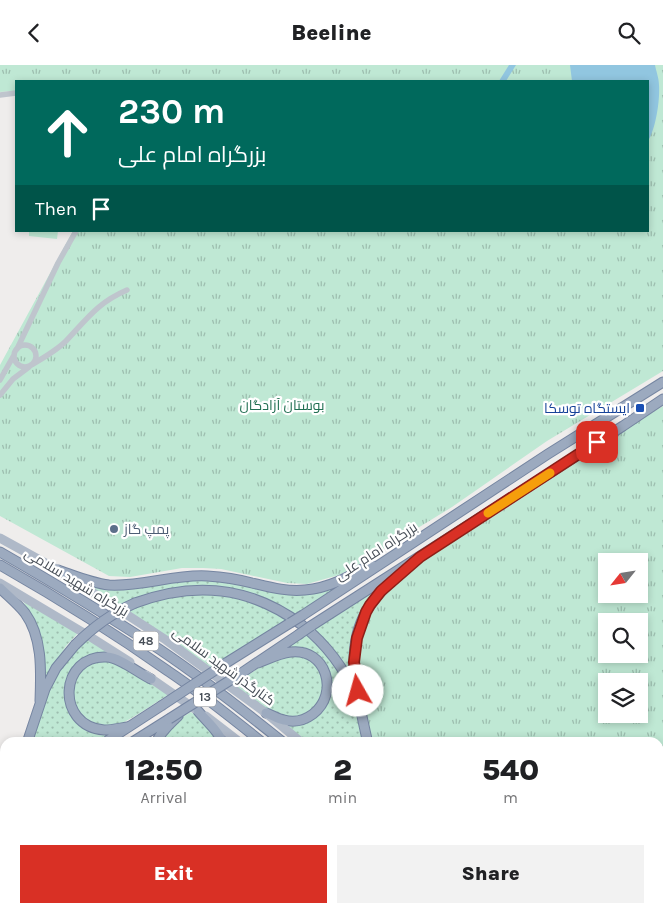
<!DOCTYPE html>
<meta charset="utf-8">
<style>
body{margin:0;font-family:Karla,Cairo,sans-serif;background:#f2f2f2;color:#202124;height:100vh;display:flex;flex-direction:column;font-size:19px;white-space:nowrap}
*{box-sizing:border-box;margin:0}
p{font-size:16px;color:#757577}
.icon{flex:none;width:28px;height:28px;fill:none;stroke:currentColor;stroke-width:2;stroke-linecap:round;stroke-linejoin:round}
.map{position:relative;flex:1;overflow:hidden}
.drawer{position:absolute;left:0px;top:672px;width:664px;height:176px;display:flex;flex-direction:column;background:#fff;border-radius:15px 15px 0 0;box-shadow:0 2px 8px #0003}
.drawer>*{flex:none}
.hud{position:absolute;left:15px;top:15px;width:634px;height:152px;border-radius:0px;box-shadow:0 2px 8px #0003;background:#00695c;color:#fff;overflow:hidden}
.needle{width:32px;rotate:240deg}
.controls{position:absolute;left:598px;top:488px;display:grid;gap:10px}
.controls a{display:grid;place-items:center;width:50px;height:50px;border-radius:0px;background:#fff;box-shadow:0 2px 8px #0003;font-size:25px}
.pin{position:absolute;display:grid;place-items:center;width:42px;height:42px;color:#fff;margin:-21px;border-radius:10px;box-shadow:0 2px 8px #0006}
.me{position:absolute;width:55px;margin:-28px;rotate:353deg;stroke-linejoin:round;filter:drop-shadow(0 0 4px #0008)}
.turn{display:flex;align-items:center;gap:18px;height:105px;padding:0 20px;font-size:22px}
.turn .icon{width:65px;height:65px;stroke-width:2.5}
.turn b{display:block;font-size:35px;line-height:42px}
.then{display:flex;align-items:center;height:48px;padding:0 20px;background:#0003;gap:10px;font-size:19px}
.eta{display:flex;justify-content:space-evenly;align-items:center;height:85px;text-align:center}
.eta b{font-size:30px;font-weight:800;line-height:35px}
.primary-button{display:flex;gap:10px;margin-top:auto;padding:10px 20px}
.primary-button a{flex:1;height:58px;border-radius:0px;background:#d93025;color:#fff;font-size:20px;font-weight:800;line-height:58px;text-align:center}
.primary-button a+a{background:#f2f2f2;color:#202124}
header{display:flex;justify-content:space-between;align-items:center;height:65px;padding:0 20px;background:#fff;font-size:22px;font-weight:800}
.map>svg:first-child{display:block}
.grass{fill:url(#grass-dots)}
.park{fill:url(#park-tufts);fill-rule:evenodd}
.pitch{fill:#bfe8d4}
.water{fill:#91c6e0}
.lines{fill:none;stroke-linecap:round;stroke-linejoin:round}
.trunk-casing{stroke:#7585a1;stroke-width:11}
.minor{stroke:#bfc5cd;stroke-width:5.5}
.primary{stroke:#afb9c8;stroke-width:9}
.trunk{stroke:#9caabf;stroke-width:9}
.trunk-bridge-casing{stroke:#7585a1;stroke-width:11;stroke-linecap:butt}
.trunk-bridge{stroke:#9caabf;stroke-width:9}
.route-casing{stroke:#8d1f18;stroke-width:12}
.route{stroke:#d93025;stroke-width:9}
.slow{stroke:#f59e0b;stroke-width:9}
.transit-dot{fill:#1a4fb4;stroke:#fff;stroke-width:2}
.service-dot{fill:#5c6f8a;stroke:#fff;stroke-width:2}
.labels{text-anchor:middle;stroke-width:4.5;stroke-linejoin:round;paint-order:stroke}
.shield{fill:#fff;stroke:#7e8389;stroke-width:1}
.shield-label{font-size:12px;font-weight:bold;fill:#474e57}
.park-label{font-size:14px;fill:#216f52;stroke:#fff}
.transit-label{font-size:14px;fill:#164399;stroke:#fff;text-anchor:end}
.service-label{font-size:14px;fill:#4e5e75;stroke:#fff;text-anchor:start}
.street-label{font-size:14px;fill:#474e57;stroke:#fff}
</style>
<header><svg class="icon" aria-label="back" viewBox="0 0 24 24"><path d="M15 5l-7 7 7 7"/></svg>Beeline<svg class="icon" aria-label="search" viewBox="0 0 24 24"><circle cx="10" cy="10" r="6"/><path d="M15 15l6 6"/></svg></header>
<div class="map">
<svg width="663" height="848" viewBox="0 0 663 848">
<defs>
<pattern id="grass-dots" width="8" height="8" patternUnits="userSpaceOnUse" patternTransform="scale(1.25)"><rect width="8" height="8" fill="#bfe8d4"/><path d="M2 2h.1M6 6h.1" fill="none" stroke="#9dbeaf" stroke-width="1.8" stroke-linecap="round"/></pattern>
<pattern id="park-tufts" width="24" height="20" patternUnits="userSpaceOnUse" patternTransform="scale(1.25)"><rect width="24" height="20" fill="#bfe8d4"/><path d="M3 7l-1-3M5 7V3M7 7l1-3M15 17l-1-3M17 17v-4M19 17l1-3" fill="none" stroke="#9dbeaf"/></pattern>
</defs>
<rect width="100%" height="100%" fill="#efedec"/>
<!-- grass -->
<path class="grass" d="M366,504L294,552L208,522L121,543L85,518L203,513L293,528Z
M391,512L355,618L311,565Z
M208,527L248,534L290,554L209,604L125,546L157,533Z
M21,533L78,568L66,581L44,617C46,601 44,577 37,562C33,552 27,543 21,533Z
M308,568L327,588L353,630L365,677H305L272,651L302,657L330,625L313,590L271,592Z
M87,572L137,605L105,590L70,610L75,652L115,666L97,677L31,678C38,656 45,632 55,612C63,597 76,585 87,572Z
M304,589L323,605V634L301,654L276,651L232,620L273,594L283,590Z
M94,595L117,596L125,600L168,630C156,637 123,661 111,662C103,663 92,658 84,656L71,637L76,609Z
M191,647L210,661L221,678H158L176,656Z"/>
<!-- park -->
<path class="park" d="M0,0H663V306L547,376L452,442L351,504L339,510L307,519L287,518L221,504L203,503H182L130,512L109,511L0,451V300L73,166H648V16H16V26L0,27Z
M663,341V848H509L505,844H659V678L370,677L357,613L356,600L361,562L368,547L397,512L643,353ZM606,496H639V529H606ZM606,556H639V589H606ZM606,616H639V649H606Z
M5,770V808L0,811V773Z"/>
<!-- pitch -->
<path class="pitch" d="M29,166H58L57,174L29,171Z
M132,844H307L309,848H134Z"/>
<!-- water -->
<path class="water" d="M509,0H516L506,16H499Z
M570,0H655C656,6 659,13 659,20C660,35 656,63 648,76V16H572Z"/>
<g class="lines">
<!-- trunk casing -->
<g class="trunk-casing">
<path id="trunk" d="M0,487C54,518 107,550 159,584C202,613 243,645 284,678
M0,500C58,533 114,568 168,606C201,628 232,653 263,678
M58,505C75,511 91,518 109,520C142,522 174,509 207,511C223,512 237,514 252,518C269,522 287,527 305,525C330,523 350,511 371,499
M0,523C8,531 18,539 25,548C43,573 41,607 40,636
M135,538C195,516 250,521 302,560C326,579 345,604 357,633C362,647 364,663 368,678
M303,550L548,389L663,317
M311,561L623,361L663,334
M226,598L290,558
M258,598C268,594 280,588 291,587C326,583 340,628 313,649C305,655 295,658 284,655C278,654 272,650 266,648
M240,609L298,570
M357,627C356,617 354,607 354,596C354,556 371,533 400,509
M198,646C207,657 218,665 223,678
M127,662C120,663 112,665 104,665C55,661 59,589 107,592C121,593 138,608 151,614
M27,678L45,624L56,603L75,580
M104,678L161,641
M131,678L169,654
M156,678C161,666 170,659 178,651
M0,727L5,721
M0,743L5,740
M0,763L5,760
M452,844L456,848
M469,844L473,848"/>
</g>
<!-- minor -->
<path class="minor" d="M0,30L16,28
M14 291a11 11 0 1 1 22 0a11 11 0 1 1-22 0Z
M17,284L58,198L76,166
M33,299C45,292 57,285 66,276C87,254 97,238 127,225
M0,315L14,290
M0,330L13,314L29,302
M0,819L5,817
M39,844L42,848
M102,844L104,848
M126,844L128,848
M315,844L317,848
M18,848L23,844
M63,848L71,844
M84,848L91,844"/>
<!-- primary -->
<path class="primary" d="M0,473L58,505L166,575L266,648L302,678
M0,518L89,571L130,597
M146,610L195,644
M206,651L241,678
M428,844L433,848
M487,844L491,848"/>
<!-- trunk -->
<use href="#trunk" class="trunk"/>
<!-- trunk-bridge casing -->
<g class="trunk-bridge-casing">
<path id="trunk-bridge" d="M290,558L303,550
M298,570L311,561
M75,580C93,562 112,548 135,538
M161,641L226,598
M169,654L240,609"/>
</g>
<!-- trunk-bridge -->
<use href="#trunk-bridge" class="trunk-bridge"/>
</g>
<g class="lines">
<!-- route casing -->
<g class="route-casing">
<path id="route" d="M358,626L354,597L357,573L366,547L370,540L381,526L420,492L597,377"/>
</g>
<!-- route -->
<use href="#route" class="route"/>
<!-- slow -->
<path class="slow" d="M488,448L550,408"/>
</g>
<!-- markers -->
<rect class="transit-dot" x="635" y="338" width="10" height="10" rx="2.5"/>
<circle class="service-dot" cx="114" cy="464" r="5"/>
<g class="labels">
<!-- shield labels -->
<g class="shield">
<rect x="133.5" y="566.5" width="25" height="19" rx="4"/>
<rect x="194" y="622.5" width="22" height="19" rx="4"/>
</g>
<g class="shield-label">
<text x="146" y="580">48</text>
<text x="205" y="636">13</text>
</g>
<!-- park labels -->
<g class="park-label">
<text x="282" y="345">بوستان آزادگان</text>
</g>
<!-- transit labels -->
<g class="transit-label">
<text x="630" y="348">ایستگاه توسکا</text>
</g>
<!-- service labels -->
<g class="service-label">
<text x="124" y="469">پمپ گاز</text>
</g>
<!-- street labels -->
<g class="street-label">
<text transform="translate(376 486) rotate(-33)" y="5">بزرگراه امام علی</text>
<text transform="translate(77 517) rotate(31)" y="5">بزرگراه شهید سلامی</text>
<text transform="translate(224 601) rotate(36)" y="5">کنارگذر شهید سلامی</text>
</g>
</g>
</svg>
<div class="controls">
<a><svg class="needle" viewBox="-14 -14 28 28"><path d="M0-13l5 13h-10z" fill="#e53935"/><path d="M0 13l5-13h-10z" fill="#757577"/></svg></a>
<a><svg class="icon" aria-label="search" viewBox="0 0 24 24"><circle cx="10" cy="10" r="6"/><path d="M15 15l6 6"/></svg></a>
<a><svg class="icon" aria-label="layers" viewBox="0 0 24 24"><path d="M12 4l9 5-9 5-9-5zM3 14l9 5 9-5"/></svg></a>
</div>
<div class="pin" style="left:597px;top:377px;background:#d93025"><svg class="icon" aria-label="arrive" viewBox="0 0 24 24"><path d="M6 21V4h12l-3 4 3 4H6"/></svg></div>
<svg class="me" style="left:358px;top:626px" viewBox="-20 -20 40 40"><circle r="19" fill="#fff"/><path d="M0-13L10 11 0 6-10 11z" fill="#d93025"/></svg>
<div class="hud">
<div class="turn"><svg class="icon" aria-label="ahead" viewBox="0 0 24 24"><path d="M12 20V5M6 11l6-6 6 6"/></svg><div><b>230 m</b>بزرگراه امام علی</div></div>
<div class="then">Then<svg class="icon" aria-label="arrive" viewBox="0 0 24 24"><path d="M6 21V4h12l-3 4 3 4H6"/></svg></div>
</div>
<section class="drawer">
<div class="eta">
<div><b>12:50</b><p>Arrival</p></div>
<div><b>2</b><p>min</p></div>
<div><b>540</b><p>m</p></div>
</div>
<div class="primary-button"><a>Exit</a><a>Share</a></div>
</section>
</div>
